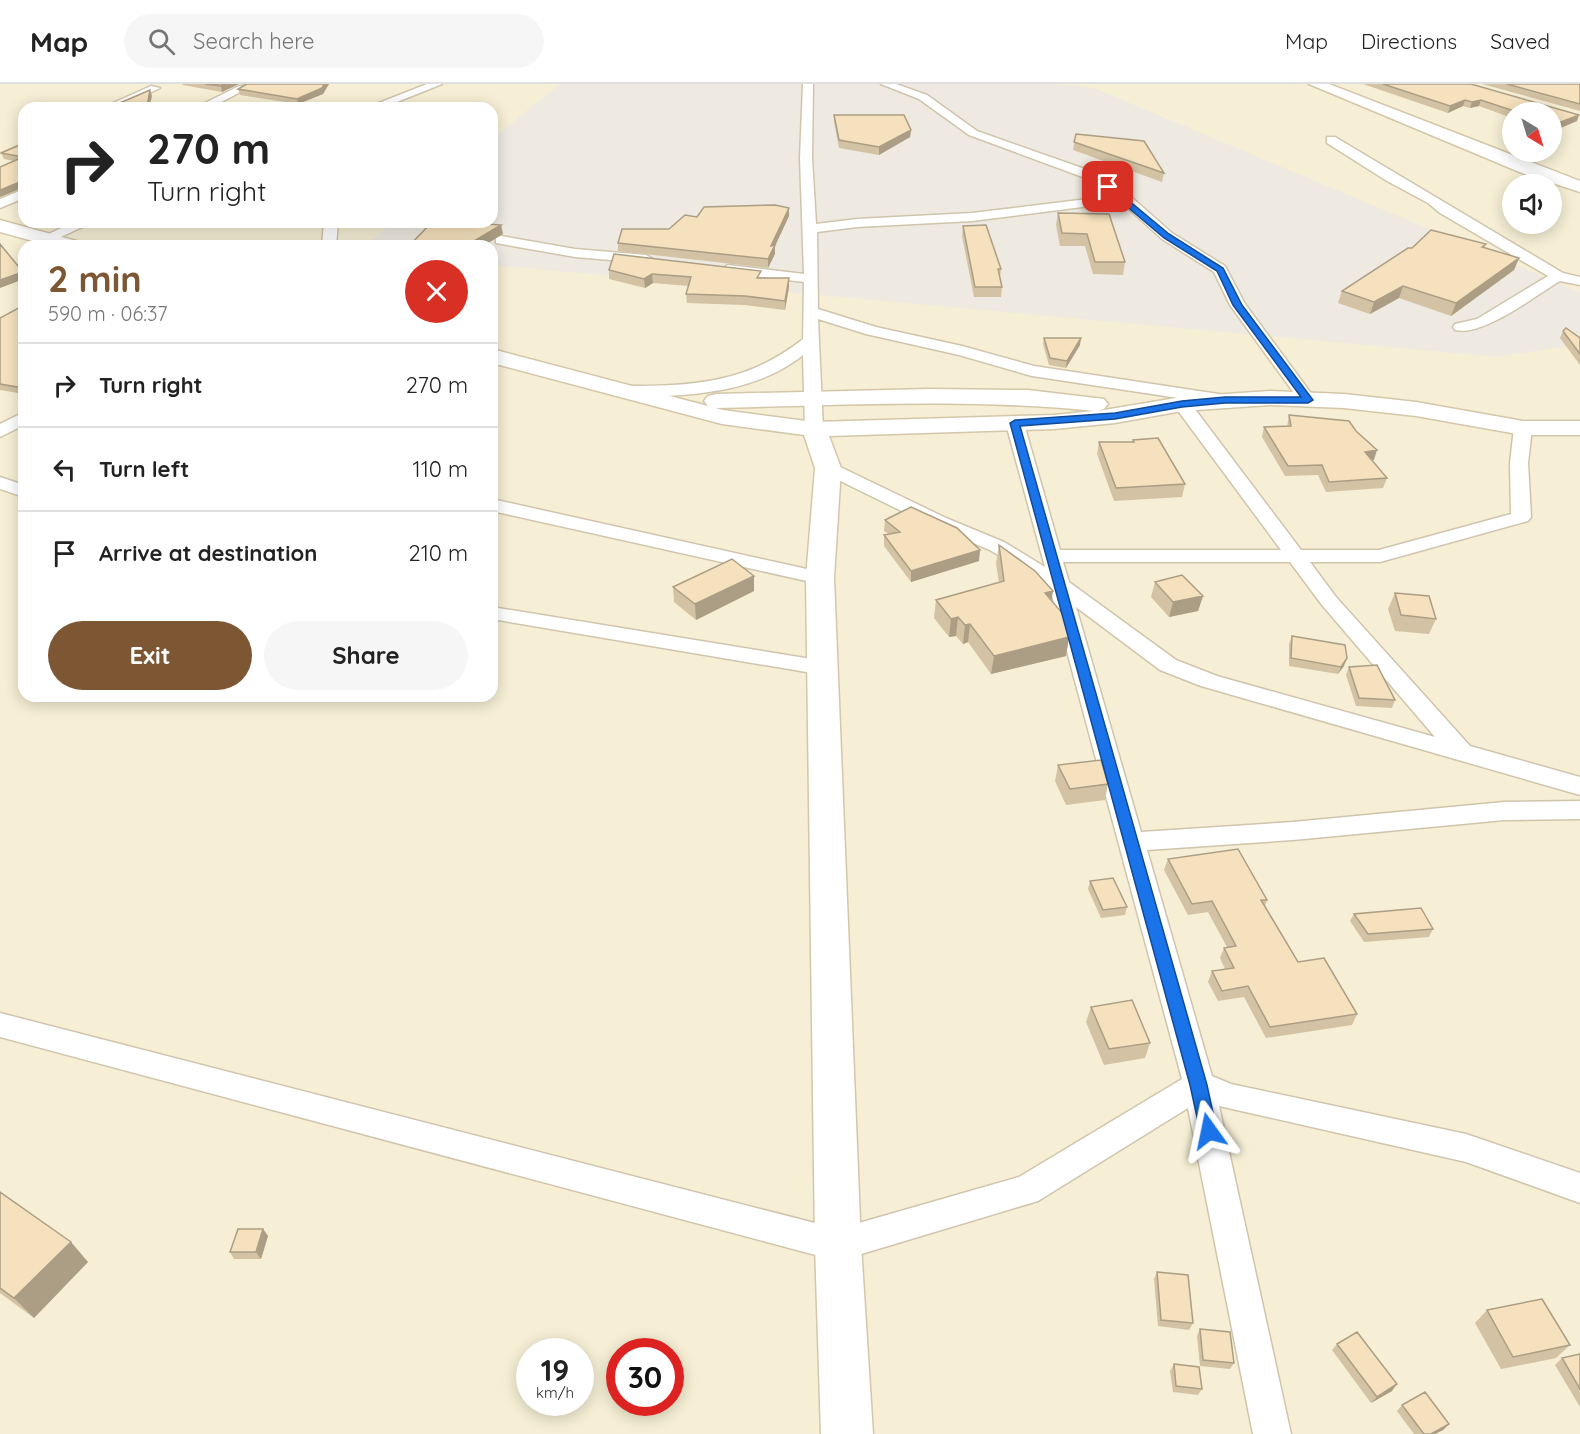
<!DOCTYPE html>
<meta charset="utf-8">
<style>
body{margin:0;font-family:Quicksand,sans-serif;background:#f6f6f6;color:#222;height:100vh;display:flex;flex-direction:column;font-size:22px;white-space:nowrap}
*{box-sizing:border-box;margin:0}
p{font-size:20px;color:#767676}
.icon{flex:none;width:33px;height:33px;fill:none;stroke:currentColor;stroke-width:2;stroke-linecap:round;stroke-linejoin:round}
.map{position:relative;flex:1;overflow:hidden}
.side{position:absolute;left:18px;top:156px;width:480px;height:462px;display:flex;flex-direction:column;background:#fff;border-radius:18px;box-shadow:0 3px 15px #0003}
.side>*{flex:none}
.banner{position:absolute;left:18px;top:18px;width:480px;height:126px;border-radius:18px;box-shadow:0 3px 15px #0003;background:#fff;color:#222;overflow:hidden}
.needle{width:39px;rotate:142deg}
.fabs{position:absolute;left:1502px;top:18px;display:grid;gap:12px}
.fabs a{display:grid;place-items:center;width:60px;height:60px;border-radius:50%;background:#fff;box-shadow:0 3px 15px #0003;font-size:30px}
.speed{position:absolute;left:516px;top:1254px;display:flex;gap:12px;font-size:30px;font-weight:700;text-align:center}
.speed>*{display:grid;place-content:center;width:78px;height:78px;border-radius:50%;background:#fff;box-shadow:0 3px 15px #0003;line-height:1}
.speed small{font-size:15px;font-weight:400}
.speed .limit{border:9px solid #d22;background:#fff;color:#111}
.pin{position:absolute;display:grid;place-items:center;width:51px;height:51px;color:#fff;margin:-26px;border-radius:12px;box-shadow:0 3px 9px #0006}
.me{position:absolute;width:66px;margin:-33px;rotate:348deg;stroke-linejoin:round;filter:drop-shadow(0 0 4px #0008)}
.turn{display:flex;align-items:center;gap:21px;height:126px;padding:0 30px;font-size:27px}
.turn .icon{width:78px;height:78px;stroke-width:2.5}
.turn b{display:block;font-size:42px;line-height:51px}
.round{display:grid;place-items:center;flex:none;width:63px;height:63px;border-radius:32px;background:#f6f6f6}
.head{display:flex;align-items:center;justify-content:space-between;height:102px;padding:0 30px}
h1{font-size:36px;font-weight:700;line-height:45px;color:#7d5633}
.primary-button{display:flex;gap:12px;margin-top:auto;padding:12px 30px}
.primary-button a{flex:1;height:69px;border-radius:36px;background:#7d5633;color:#fff;font-size:24px;font-weight:700;line-height:69px;text-align:center}
.primary-button a+a{background:#f6f6f6;color:#222}
ul{padding:0;list-style:none}
li{display:flex;align-items:center;gap:18px;height:84px;padding:0 30px;border-top:2px solid #e0e0e0}
li div{flex:1}
li b{display:block;font-size:22px}
li em{font-style:normal}
header{display:flex;align-items:center;gap:36px;box-sizing:border-box;height:84px;padding:0 30px;background:#fff;border-bottom:2px solid #e0e0e0}
header strong{font-size:28px}
nav{display:flex;gap:33px;margin-inline-start:auto;font-size:21px}
.search{width:420px;height:54px;background:#f6f6f6;display:flex;align-items:center;gap:15px;box-sizing:border-box;padding:0 21px;border-radius:33px;color:#767676;font-size:22px}
.map>svg:first-child{display:block}
.residential{fill:#f6efd5;fill-rule:evenodd}
.industrial{fill:#eeeae1}
.lines{fill:none;stroke-linecap:round;stroke-linejoin:round}
.street-casing{stroke:#d0c5ac;stroke-width:3}
.secondary-casing{stroke:#d4c7a9;stroke-width:3}
.street{fill:#fff;fill-rule:evenodd}
.secondary{fill:#fff;fill-rule:evenodd}
.wall{fill:#d3c2a3}
.shaded-wall{fill:#ac9e84}
.building{fill:#f5e1bd;stroke:#ac9e84;stroke-width:1.5}
.route{fill:#1a73e8;stroke:#114b97;stroke-width:1.5}
</style>
<header>
<strong>Map</strong>
<div class="search"><svg class="icon" aria-label="search" viewBox="0 0 24 24"><circle cx="10" cy="10" r="6"/><path d="M15 15l6 6"/></svg>Search here</div>
<nav><a>Map</a><a>Directions</a><a>Saved</a></nav>
</header>
<div class="map">
<svg width="1580" height="1350" viewBox="0 0 1580 1350">
<rect width="100%" height="100%" fill="#fdfae7"/>
<!-- residential -->
<path class="residential" d="M0,0H1580V1350H0ZM24,24H492V138H24ZM1512,28H1551V68H1512ZM1512,100H1551V140H1512ZM24,162H492V612H24ZM530,1268H580V1318H530ZM620,1268H670V1318H620Z"/>
<!-- industrial -->
<path class="industrial" d="M560,0H1059L1094,4L1580,208V260L1497,273L492,181V162H365L393,138H492V55Z"/>
<g class="lines">
<!-- street casing -->
<g class="street-casing">
<path id="street" d="M427,0H442L382,24H366Z
M803,0H813L812,74L816,140L857,135L972,129L1112,112L1088,95L969,51L919,15L881,0H896L927,11L977,47L1096,89L1129,111L1172,149L1225,182L1245,220L1316,316L1314,320H1302L1230,221L1214,188L1162,155L1121,118L972,137L857,143L817,148L818,225L876,243L962,262L1034,282L1225,311L1231,312L1233,316L1231,320L1225,321L1032,292L959,271L866,250L818,235L823,345L820,349H808L805,345L803,271C762,304 706,311 655,312C641,312 626,314 613,311L611,307L619,302C690,302 745,301 803,255L804,198L728,189L721,185L728,181L804,190L800,74Z
M151,2L160,4L118,24H102Z
M239,2L248,4L210,24H195Z
M1327,53H1335L1563,189L1580,193V201L1560,197C1536,211 1483,253 1455,246L1453,243L1455,240L1477,235L1548,192L1440,129L1428,119L1387,97L1327,59Z
M24,105V114L0,124V115Z
M74,138H93L50,158H40L38,155Z
M324,138H338L336,162H322Z
M501,152L575,165L646,171L653,175L646,179L575,173L496,159V153Z
M1182,315L1188,316L1301,466H1379L1511,430L1510,379L1514,344L1523,339L1529,340L1532,344L1528,379L1531,433L1528,437L1380,478H1310L1336,513L1470,662L1580,693V711L1201,602L1160,586L1076,523L1141,748L1293,738L1504,718L1580,717V735L1504,736L1293,756L1147,766L1212,992L1231,1000L1466,1050L1580,1089V1119L1466,1078L1219,1022L1291,1350H1253L1188,1024L1038,1117L838,1177L0,953V929L838,1145L1019,1093L1182,995L1050,504L990,466L932,442L822,388L819,384L828,379L834,380L946,434L1004,458L1045,483L1006,340L1015,335L1024,340L1060,466H1281L1173,320ZM1063,478H1290L1322,521L1435,653L1217,592L1176,576L1069,498Z
M24,328V341L0,353V340Z
M0,393L24,401V413L0,405Z
M492,415L820,488L827,490L830,494L827,498L820,500L492,427Z
M492,523L824,577L832,579L835,584L832,589L824,591L492,535Z"/>
</g>
<!-- secondary casing -->
<g class="secondary-casing">
<path id="secondary" d="M1309,0H1329L1580,97V108L1522,89Z
M0,136L80,158L83,162H51L0,148Z
M492,265L723,326L814,338L1054,331L1094,327C969,314 842,321 716,324L708,322L704,317L708,312L716,310L929,305L1028,306L1104,315L1108,320L1104,325L1098,327L1182,313L1270,307L1344,310L1416,318L1523,337H1580V351H1523L1416,332L1344,324L1270,321L1182,327L1115,339L1054,345L829,352L841,384L834,494L861,1161L873,1350H821L815,1161L806,494L815,384L804,351L722,340L492,279Z"/>
</g>
<!-- street -->
<use href="#street" class="street"/>
<!-- secondary -->
<use href="#secondary" class="secondary"/>
</g>
<!-- wall -->
<path class="wall" d="M182,0H239L222,8L183,1Z
M240,0H329L323,10L298,20L240,11L238,5L244,2Z
M1363,0H1471L1577,37L1551,48V28H1512V34L1479,22L1470,24L1463,22L1448,29Z
M1482,0H1580V27Z
M834,31H881L911,46L910,53L879,71L839,64L834,38Z
M1076,50L1164,89L1162,98L1073,66Z
M24,59V112L23,104L0,113L14,77L4,75L1,69Z
M1058,129L1125,178L1123,191L1093,190L1085,162H1060L1056,141Z
M789,132L775,162V170L768,184L618,167V159L669,145L697,133Z
M501,141L503,150L483,162H412V159Z
M963,142L1001,185L1000,193L1002,203L1001,213H974L962,152Z
M1486,160L1484,164L1519,174L1514,186L1451,232L1399,214L1370,230L1338,219L1342,207Z
M609,186L762,194L789,203L785,226L745,221L687,219L686,210L689,202L653,199L645,204L609,195Z
M24,221V310L0,306V234Z
M1563,247L1580,254V281L1560,254Z
M1044,254L1080,261L1066,284L1049,281L1043,260Z
M1289,331L1374,376H1372L1387,394L1383,404L1326,408L1318,391L1285,392L1262,353L1264,343H1287Z
M1133,356L1185,400L1182,413L1114,417L1097,370L1099,358H1132Z
M885,436L979,477L911,498L884,462V451L889,450L884,447Z
M999,461L1051,516L1069,553L1066,572L991,590L968,558L963,560L956,552L949,553L934,534L936,516L999,499L996,479Z
M1155,498L1203,512L1198,527L1169,533L1151,513Z
M673,503L754,507L696,536L674,518Z
M1395,509L1436,535L1429,550L1395,547L1388,525Z
M1292,552L1344,582L1338,590L1289,582V560Z
M1349,583L1395,616L1392,624L1356,622L1346,591Z
M1058,681L1108,700L1105,716L1066,721L1055,697Z
M1168,775L1267,816L1265,822L1298,878L1357,930L1352,941L1266,954L1244,913L1218,917L1208,898L1212,887L1225,885L1220,874L1224,864L1227,863L1208,828L1188,831L1164,786Z
M1090,797L1127,823L1125,831L1101,834L1088,805Z
M1354,830L1433,845L1429,853L1364,858L1350,837Z
M1091,923L1150,959L1145,974L1104,981L1086,938Z
M0,1108L88,1178L34,1234L0,1209Z
M263,1145L268,1152L261,1175H234L230,1168Z
M1157,1188L1193,1239L1189,1246L1158,1242L1154,1195Z
M1487,1226L1570,1261L1556,1274L1501,1285L1475,1239Z
M1200,1245L1234,1279L1230,1285L1200,1282L1197,1252Z
M1337,1260L1392,1307L1371,1319L1332,1266Z
M1580,1270V1323L1555,1281L1562,1274Z
M1174,1280L1202,1305L1198,1311L1173,1308L1170,1287Z
M1402,1321L1449,1340L1443,1346L1435,1350H1414L1397,1327Z"/>
<!-- shaded-wall -->
<path class="shaded-wall" d="M226,0H239L222,8L221,2Z
M324,0H329L323,10L298,20L297,15Z
M150,6L152,12L149,24L147,23Z
M1465,16L1463,22L1448,29L1450,22Z
M1481,16L1479,22L1470,24L1472,18Z
M1579,31L1577,37L1551,48L1553,41Z
M911,46L910,53L879,71V63Z
M22,97L24,103L0,113V106Z
M789,124V132L775,162V170L768,184V175L771,162Z
M501,141L503,150L483,162H466Z
M1519,174L1514,186L1451,232L1456,219Z
M23,188L24,195L0,204V196Z
M652,190L653,199L645,204L644,195Z
M789,194V203L785,226V217Z
M1403,202L1399,214L1370,230L1374,218Z
M1081,254L1080,261L1066,284L1067,277Z
M1377,366L1374,376L1362,378L1365,368Z
M980,466L979,477L911,498V487Z
M754,492V507L696,536L695,520Z
M1053,507L1050,525L1045,509Z
M1203,512L1198,527L1169,533L1173,518Z
M958,533L956,552L949,553L951,535Z
M970,540L968,558L963,560L965,541Z
M1069,553L1066,572L991,590L994,572Z
M1347,574L1344,582L1338,590L1341,583Z
M263,1145L268,1152L261,1175L256,1168Z
M71,1158L88,1178L34,1234L14,1214Z
M1397,1300L1392,1307L1371,1319L1377,1313Z
M1449,1340L1443,1346L1435,1350H1431Z"/>
<!-- building -->
<path class="building" d="M205,0H226L221,2Z
M247,0H324L322,4L297,15L238,5Z
M1383,0H1471L1579,31L1553,41H1551V28H1517L1481,16L1472,18L1465,16L1450,22Z
M1507,0H1580V20Z
M150,6L147,23L153,24H108Z
M834,31H904L911,46L879,63L839,56Z
M1076,50L1144,57L1164,89L1074,58Z
M24,59V109H23L22,97L0,106V83L23,73L1,69Z
M775,121L789,124L771,162L775,161L768,175L618,159L622,145H669L685,131L697,133L704,123Z
M1058,129L1109,130L1125,178H1095L1087,150L1062,149Z
M432,138H459L501,141L466,162H436L412,159Z
M986,141L1001,185H998L1002,203H975L963,142Z
M1431,146L1486,160L1482,163L1519,174L1456,219L1403,202L1374,218L1342,207L1408,164H1412Z
M0,160L23,188L0,196Z
M614,170L761,187L757,194H789L785,217L745,212L686,210L691,193L652,190L644,195L609,186Z
M24,221V304L0,300V234Z
M1566,244L1580,254V270L1563,247Z
M1044,254H1081L1067,277L1050,274Z
M1289,331L1349,337L1356,347L1377,366L1365,368L1387,394L1329,398L1322,381L1288,382L1264,343L1291,342Z
M1158,354L1185,400L1116,404L1099,358H1134L1133,356Z
M911,423L957,444L980,466L911,487L884,451L900,448L885,436Z
M999,461L1035,487L1053,507L1045,509L1063,530L1069,553L994,572L970,540L965,541L958,533L951,535L936,516L1004,497Z
M732,475L754,492L695,520L673,503Z
M1182,491L1203,512L1173,518L1155,498Z
M1395,509L1429,512L1436,535L1401,531Z
M1292,552L1345,561L1347,574L1341,583L1291,574Z
M1377,581L1395,616L1359,614L1349,583Z
M1101,676L1108,700L1070,705L1058,681Z
M1238,765L1267,816H1261L1298,878L1324,874L1357,930L1270,943L1248,902L1222,907L1212,887L1234,884L1224,864L1236,862L1212,817L1192,820L1168,775Z
M1113,794L1127,823L1103,826L1090,797Z
M1421,824L1433,845L1368,850L1354,830Z
M1132,916L1150,959L1109,965L1091,923Z
M0,1108L71,1158L14,1214L0,1204Z
M238,1145H263L256,1168H230Z
M1157,1188L1188,1191L1193,1239L1161,1236Z
M1542,1215L1570,1261L1513,1273L1487,1226Z
M1200,1245L1230,1248L1234,1279L1203,1276Z
M1357,1248L1397,1300L1377,1313L1337,1260Z
M1580,1270V1305L1562,1274Z
M1174,1280L1199,1283L1202,1305L1176,1302Z
M1425,1308L1449,1340L1431,1350H1424L1402,1321Z"/>
<!-- route -->
<path class="route" d="M1105,101H1110L1169,150L1223,184L1242,221L1313,316L1308,319H1225L1182,323L1115,335L1020,342L1207,1001L1217,1047L1215,1053L1209,1055L1202,1053L1200,1047L1190,1001L1010,339L1015,336L1115,329L1182,317L1225,313H1301L1233,221L1217,187L1164,154L1105,104Z"/>
</svg>
<div class="fabs">
<a><svg class="needle" viewBox="-14 -14 28 28"><path d="M0-13l5 13h-10z" fill="#e53935"/><path d="M0 13l5-13h-10z" fill="#767676"/></svg></a>
<a><svg class="icon" aria-label="sound" viewBox="0 0 24 24"><path d="M4 9h4l5-4v14l-5-4H4zM17 9q2 3 0 6"/></svg></a>
</div>
<div class="speed"><div>19<small>km/h</small></div><div class="limit">30</div></div>
<div class="pin" style="left:1108px;top:103px;background:#d93025"><svg class="icon" aria-label="arrive" viewBox="0 0 24 24"><path d="M6 21V4h12l-3 4 3 4H6"/></svg></div>
<svg class="me" style="left:1209px;top:1047px" viewBox="-20 -20 40 40"><path d="M0-17L14 15 0 8-14 15z" fill="#1a73e8" stroke="#fff" stroke-width="4"/></svg>
<div class="banner">
<div class="turn"><svg class="icon" aria-label="right" viewBox="0 0 24 24"><path d="M7 20v-9h11M14 6l5 5-5 5"/></svg><div><b>270 m</b>Turn right</div></div>
</div>
<section class="side">
<div class="head"><div><h1>2 min</h1><p>590 m · 06:37</p></div><a class="round" style="background:#d93025;color:#fff"><svg class="icon" aria-label="close" viewBox="0 0 24 24"><path d="M6 6l12 12M18 6L6 18"/></svg></a></div>
<ul>
<li><svg class="icon" aria-label="right" viewBox="0 0 24 24"><path d="M7 20v-9h11M14 6l5 5-5 5"/></svg><div><b>Turn right</b></div><em>270 m</em></li>
<li><svg class="icon" aria-label="left" viewBox="0 0 24 24"><path d="M17 20v-9H6M10 6l-5 5 5 5"/></svg><div><b>Turn left</b></div><em>110 m</em></li>
<li><svg class="icon" aria-label="arrive" viewBox="0 0 24 24"><path d="M6 21V4h12l-3 4 3 4H6"/></svg><div><b>Arrive at destination</b></div><em>210 m</em></li>
</ul>
<div class="primary-button"><a>Exit</a><a>Share</a></div>
</section>
</div>
